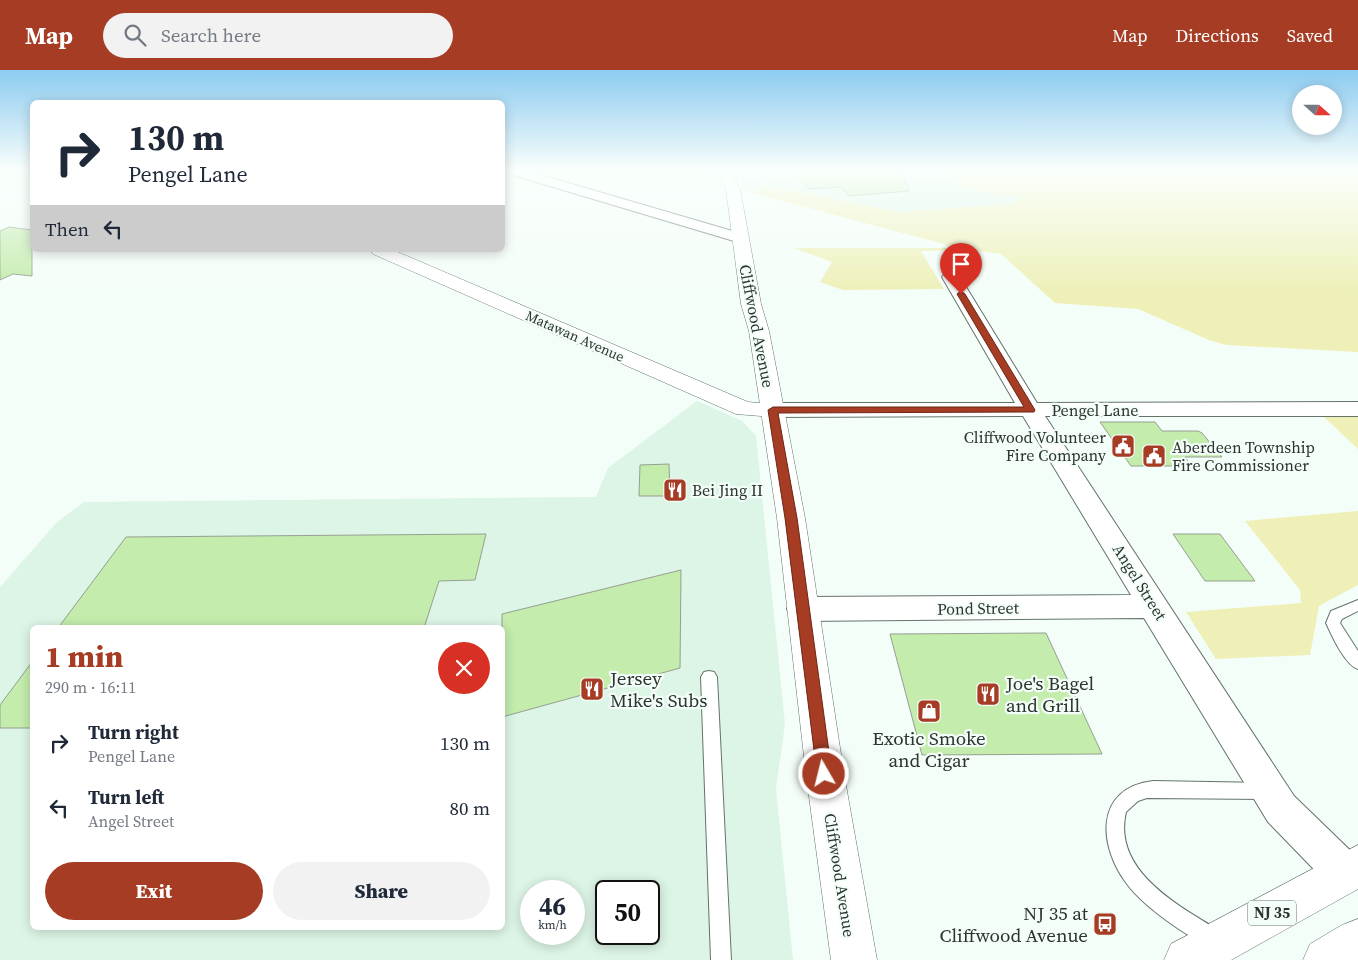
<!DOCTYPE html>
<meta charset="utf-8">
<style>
body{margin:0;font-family:"Source Serif 4",serif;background:#f2f2f3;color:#1f2937;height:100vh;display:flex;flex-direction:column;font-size:19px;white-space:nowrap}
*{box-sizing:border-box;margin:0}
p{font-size:16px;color:#747a83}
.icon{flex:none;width:28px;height:28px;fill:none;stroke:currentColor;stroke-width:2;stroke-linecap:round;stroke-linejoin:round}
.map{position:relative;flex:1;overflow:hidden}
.side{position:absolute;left:30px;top:555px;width:475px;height:305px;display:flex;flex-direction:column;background:#fff;border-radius:8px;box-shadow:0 2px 12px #0003}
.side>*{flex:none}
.guide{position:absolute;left:30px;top:30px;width:475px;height:152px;border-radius:8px;box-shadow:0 2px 12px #0003;background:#fff;color:#1f2937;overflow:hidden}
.needle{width:32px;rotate:111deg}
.buttons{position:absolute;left:1292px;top:15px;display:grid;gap:10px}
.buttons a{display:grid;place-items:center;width:50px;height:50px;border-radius:50%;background:#fff;box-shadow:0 2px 12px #0003;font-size:25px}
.speed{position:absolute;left:520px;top:810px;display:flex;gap:10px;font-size:25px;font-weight:700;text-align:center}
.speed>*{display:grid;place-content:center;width:65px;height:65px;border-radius:50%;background:#fff;box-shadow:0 2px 12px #0003;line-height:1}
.speed small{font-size:12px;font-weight:400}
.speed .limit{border:2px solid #111;border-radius:8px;background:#fff;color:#111}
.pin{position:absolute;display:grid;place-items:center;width:42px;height:42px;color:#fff;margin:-51px -21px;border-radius:50% 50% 50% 0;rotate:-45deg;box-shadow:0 0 5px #0007}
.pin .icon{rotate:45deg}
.me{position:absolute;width:55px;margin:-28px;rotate:352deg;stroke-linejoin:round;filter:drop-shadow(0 0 4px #0008)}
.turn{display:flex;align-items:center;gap:18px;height:105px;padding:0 15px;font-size:22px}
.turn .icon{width:65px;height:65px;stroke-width:2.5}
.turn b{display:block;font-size:35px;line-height:42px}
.then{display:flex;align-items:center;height:48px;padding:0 15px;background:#0003;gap:10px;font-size:19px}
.round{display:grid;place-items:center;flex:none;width:52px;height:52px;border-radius:26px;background:#f2f2f3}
.headline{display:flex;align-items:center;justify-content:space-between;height:85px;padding:0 15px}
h1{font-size:30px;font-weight:800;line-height:38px;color:#a53c23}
.action{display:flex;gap:10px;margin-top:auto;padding:10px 15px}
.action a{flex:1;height:58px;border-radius:30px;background:#a53c23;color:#fff;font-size:20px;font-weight:800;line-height:58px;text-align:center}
.action a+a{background:#f2f2f3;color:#1f2937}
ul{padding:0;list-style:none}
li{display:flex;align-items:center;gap:15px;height:65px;padding:0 15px}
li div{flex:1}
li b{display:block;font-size:19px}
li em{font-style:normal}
header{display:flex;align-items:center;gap:30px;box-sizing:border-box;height:70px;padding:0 25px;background:#a53c23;color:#fff}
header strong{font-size:24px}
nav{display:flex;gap:28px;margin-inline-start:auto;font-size:18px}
.search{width:350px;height:45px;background:#f2f2f3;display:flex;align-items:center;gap:12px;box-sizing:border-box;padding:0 18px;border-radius:28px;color:#747a83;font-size:19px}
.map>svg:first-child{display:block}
.built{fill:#dcf5e6;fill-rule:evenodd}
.green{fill:#eef0b8}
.building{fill:#c3ecad;stroke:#969f91}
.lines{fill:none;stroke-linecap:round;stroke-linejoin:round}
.service-casing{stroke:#64736a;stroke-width:2}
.minor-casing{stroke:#64736a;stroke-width:2}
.tertiary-casing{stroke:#64736a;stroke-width:1}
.secondary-casing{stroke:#64736a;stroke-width:1}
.trunk-casing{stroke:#64736a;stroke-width:1}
.service{fill:#fff;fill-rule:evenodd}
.minor{fill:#fff;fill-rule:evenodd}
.tertiary{fill:#fff;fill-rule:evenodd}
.secondary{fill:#fff;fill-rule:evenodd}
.trunk{fill:#fff;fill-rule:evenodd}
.route{fill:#a53c23;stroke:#6b2717}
.labels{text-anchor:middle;stroke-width:4.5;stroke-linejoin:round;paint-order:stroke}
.far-street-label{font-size:14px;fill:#2d3430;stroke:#f4fef8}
.shield{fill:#f4fef8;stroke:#69716c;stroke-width:1}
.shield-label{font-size:15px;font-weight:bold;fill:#2d3430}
.street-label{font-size:16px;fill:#2d3430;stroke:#f4fef8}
.poi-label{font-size:16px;fill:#2d3430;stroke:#f4fef8;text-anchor:start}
.near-poi-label{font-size:19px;fill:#2d3430;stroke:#f4fef8;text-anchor:start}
</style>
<header>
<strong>Map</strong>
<div class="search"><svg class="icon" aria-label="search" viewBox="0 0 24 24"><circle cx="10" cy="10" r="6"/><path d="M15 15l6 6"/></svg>Search here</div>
<nav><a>Map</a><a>Directions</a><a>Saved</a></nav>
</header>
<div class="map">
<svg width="1358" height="890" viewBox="0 0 1358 890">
<rect width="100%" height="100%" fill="#f4fef8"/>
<!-- built -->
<path class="built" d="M734,100H942L965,119L1022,128L1011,134L898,142L772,117L759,118L752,123H743L741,111Z
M697,331L742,351L756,366L785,654L776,719L793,890H0V517L57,452L84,432L596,427L608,398ZM32,558H502V858H32ZM531,821H574V864H531ZM606,821H649V864H606Z"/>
<!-- green -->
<path class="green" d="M942,100H1358V282L1226,275L1209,270L1138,239L1055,233L1001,184L970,180L921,181L944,219L843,220L820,212L832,192L794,178H959L752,123L759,118L772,117L898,142L1010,134L1022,128L965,119Z
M1324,347H1358V379Z
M1358,441V515L1319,536L1310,585L1216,589L1186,542L1301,533L1300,520L1245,451Z"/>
<!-- building -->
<path class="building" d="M793,100H901L909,121L849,126L841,117L809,119Z
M9,157L32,160V206L13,204L0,210V161Z
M1100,352H1155L1162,361H1198L1202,363L1222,387H1185L1191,396H1131Z
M669,394L670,426H639L640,395Z
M486,464L475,510L439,511L424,558H58L126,467Z
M1173,464H1220L1255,511H1205Z
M681,500L680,598L502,647V544Z
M1046,563L1102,684L922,685L890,564Z
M32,592V658H0V635Z"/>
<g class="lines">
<!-- service casing -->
<g class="service-casing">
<path id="service" d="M1358,530V541L1342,549L1340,553L1358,581V599C1345,595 1332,566 1326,553L1331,541Z
M709,601L714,602L717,607L731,890H711L701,607L704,602Z
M1153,711L1266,713L1272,715L1275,721L1272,727L1266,729L1147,728L1138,731L1126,742C1112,801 1179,836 1220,861L1223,868L1220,875L1213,878C1187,867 1144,837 1127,814C1098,776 1094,718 1153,711Z"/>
</g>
<!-- minor casing -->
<g class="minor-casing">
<path id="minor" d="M505,100H524L746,165L748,168L746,171H734L506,103Z
M951,202L957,203L960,207L1037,333L1358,332V346H1045L1294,726L1358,788V818L1345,823L1331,817L1268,752L1144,548L802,551L791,547L787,539L791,531L802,527L1131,525L1023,346L773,347L765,345L762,340L765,335L773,333H1015L942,207L945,203Z"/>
</g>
<!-- tertiary casing -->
<g class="tertiary-casing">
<path id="tertiary" d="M370,180H393L748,332L781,335L785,340L781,345L773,347L736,344L373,184Z"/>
</g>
<!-- secondary casing -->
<g class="secondary-casing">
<path id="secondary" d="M715,100H729L740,119L761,234L769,261L805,448L844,704L877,890H831L806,704L777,448L749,261L741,234L726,119Z"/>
</g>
<!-- trunk casing -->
<g class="trunk-casing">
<path id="trunk" d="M1358,775V819L1231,890H1164L1171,874Z
M1358,849V890H1303L1310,874L1342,855Z"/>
</g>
<!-- service -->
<use href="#service" class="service"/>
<!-- minor -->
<use href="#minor" class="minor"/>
<!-- tertiary -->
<use href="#tertiary" class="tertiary"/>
<!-- secondary -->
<use href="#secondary" class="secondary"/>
<!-- trunk -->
<use href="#trunk" class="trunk"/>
</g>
<!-- sky -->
<linearGradient id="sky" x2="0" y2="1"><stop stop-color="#8ccbf0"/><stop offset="0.45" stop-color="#fafffc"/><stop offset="1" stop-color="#fafffc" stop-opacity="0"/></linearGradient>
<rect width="1358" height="224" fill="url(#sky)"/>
<!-- route -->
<path class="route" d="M961,221L965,224L1035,340L1034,342L778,343L797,448L832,704L830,709L824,711L819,709L817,704L785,448L768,340L773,337H1024L957,224Z"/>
<!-- icons -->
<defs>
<g id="civic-square" transform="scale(1.25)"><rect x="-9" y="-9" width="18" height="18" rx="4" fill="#a53c23" stroke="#f4fef8"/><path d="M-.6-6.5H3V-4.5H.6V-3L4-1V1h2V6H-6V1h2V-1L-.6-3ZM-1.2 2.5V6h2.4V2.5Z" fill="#fff"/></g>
<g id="restaurant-square" transform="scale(1.25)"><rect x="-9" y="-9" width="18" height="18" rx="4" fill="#a53c23" stroke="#f4fef8"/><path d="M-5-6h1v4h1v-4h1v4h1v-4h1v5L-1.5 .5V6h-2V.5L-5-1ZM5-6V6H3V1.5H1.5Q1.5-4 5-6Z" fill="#fff"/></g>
<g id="shop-square" transform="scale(1.25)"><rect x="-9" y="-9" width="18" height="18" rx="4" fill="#a53c23" stroke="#f4fef8"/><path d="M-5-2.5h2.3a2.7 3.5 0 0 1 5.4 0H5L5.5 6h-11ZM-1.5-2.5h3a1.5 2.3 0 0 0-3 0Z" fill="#fff"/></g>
<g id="bus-square" transform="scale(1.25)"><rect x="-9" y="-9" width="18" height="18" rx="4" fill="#a53c23" stroke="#f4fef8"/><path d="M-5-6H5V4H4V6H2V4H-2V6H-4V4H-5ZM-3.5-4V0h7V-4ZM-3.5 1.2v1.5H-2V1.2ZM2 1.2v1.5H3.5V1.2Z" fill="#fff"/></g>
</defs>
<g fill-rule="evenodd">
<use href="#civic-square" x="1123" y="376"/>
<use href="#civic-square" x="1154" y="386"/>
<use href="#restaurant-square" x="675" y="420"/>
<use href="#restaurant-square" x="592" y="619"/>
<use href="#restaurant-square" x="988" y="624"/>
<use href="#shop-square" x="929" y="641"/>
<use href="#bus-square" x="1105" y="854"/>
</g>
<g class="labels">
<!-- far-street labels -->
<g class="far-street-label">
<text transform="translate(575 266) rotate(24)" y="5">Matawan Avenue</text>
</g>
<!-- shield labels -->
<rect class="shield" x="1248" y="830.5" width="48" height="25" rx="4"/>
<g class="shield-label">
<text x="1272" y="848">NJ 35</text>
</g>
<!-- street labels -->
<g class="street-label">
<text transform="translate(757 256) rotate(79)" y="6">Cliffwood Avenue</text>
<text x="1095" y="346">Pengel Lane</text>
<text transform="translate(1140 512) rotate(58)" y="6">Angel Street</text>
<text transform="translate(978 538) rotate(-1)" y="6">Pond Street</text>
<text transform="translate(840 805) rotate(81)" y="6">Cliffwood Avenue</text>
</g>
<!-- poi labels -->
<g class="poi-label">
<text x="1106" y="373" text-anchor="end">Cliffwood Volunteer<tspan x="1106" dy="18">Fire Company</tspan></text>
<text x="1172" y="383">Aberdeen Township<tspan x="1172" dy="18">Fire Commissioner</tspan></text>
<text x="692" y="426">Bei Jing II</text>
</g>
<!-- near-poi labels -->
<g class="near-poi-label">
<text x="610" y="615">Jersey<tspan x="610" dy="22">Mike's Subs</tspan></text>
<text x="1006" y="620">Joe's Bagel<tspan x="1006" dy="22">and Grill</tspan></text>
<text x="929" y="675" text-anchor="middle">Exotic Smoke<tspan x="929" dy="22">and Cigar</tspan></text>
<text x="1088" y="850" text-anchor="end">NJ 35 at<tspan x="1088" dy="22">Cliffwood Avenue</tspan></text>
</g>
</g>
</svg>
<div class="buttons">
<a><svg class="needle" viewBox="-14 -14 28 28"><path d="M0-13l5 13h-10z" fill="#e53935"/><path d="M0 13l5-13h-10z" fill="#747a83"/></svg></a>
</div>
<div class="speed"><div>46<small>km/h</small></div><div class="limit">50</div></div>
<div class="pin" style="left:961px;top:224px;background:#d93025"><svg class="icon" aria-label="arrive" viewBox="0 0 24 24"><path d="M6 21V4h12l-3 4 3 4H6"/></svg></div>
<svg class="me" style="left:824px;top:704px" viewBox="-20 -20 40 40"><circle r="17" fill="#a53c23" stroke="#fff" stroke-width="3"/><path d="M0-11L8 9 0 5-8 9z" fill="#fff"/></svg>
<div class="guide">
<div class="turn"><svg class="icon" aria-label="right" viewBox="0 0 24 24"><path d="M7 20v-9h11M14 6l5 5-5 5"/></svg><div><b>130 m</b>Pengel Lane</div></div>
<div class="then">Then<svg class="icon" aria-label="left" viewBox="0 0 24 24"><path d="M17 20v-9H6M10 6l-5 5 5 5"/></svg></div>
</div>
<section class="side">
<div class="headline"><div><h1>1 min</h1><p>290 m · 16:11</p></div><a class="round" style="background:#d93025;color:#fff"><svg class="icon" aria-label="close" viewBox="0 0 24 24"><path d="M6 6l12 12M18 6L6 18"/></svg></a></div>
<ul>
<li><svg class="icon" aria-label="right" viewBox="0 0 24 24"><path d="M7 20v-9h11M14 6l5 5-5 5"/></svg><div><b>Turn right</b><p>Pengel Lane</p></div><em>130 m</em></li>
<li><svg class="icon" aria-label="left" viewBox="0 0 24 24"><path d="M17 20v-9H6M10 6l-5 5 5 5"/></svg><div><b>Turn left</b><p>Angel Street</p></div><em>80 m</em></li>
</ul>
<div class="action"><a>Exit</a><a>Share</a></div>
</section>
</div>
